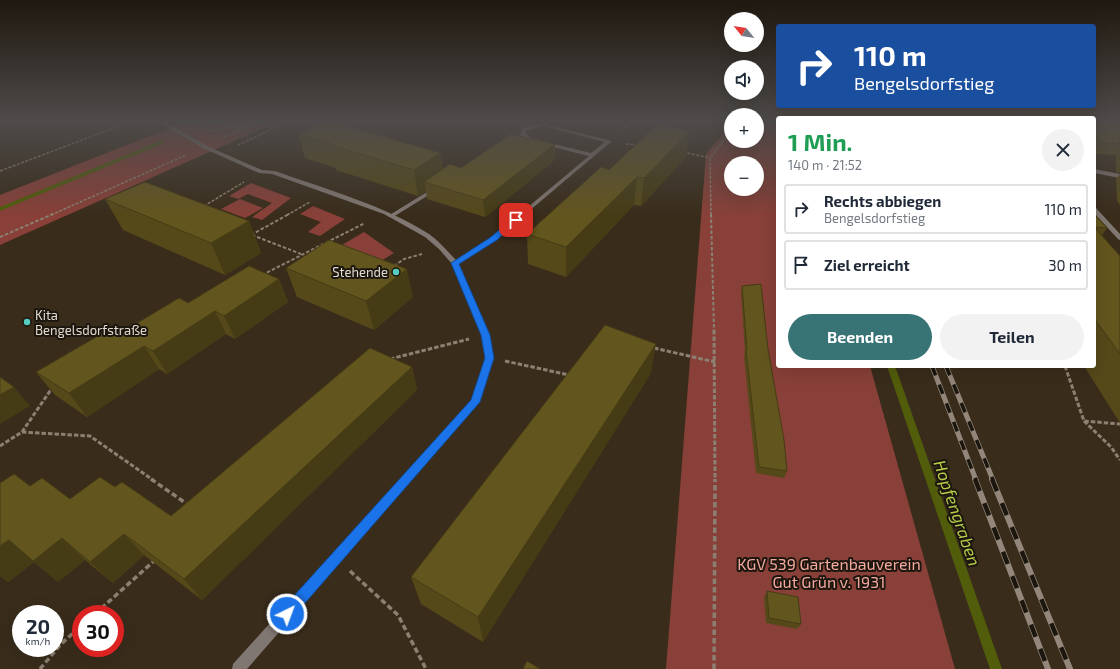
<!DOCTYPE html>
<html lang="de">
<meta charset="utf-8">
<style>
body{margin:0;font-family:"Exo 2",sans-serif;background:#f2f2f3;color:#1f2937;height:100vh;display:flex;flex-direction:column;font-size:15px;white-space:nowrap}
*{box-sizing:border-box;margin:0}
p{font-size:13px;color:#747a83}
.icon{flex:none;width:22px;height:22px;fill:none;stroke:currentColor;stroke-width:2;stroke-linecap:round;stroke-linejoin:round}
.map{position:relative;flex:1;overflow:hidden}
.sheet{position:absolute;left:776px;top:116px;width:320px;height:252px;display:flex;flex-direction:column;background:#fff;border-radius:4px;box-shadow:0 4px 16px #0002}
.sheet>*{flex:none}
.guide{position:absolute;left:776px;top:24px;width:320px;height:84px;border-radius:4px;box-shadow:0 4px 16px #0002;background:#1a4fa0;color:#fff;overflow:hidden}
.needle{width:26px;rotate:300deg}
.buttons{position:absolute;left:724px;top:12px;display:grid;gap:8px}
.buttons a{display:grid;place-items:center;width:40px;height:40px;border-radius:50%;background:#fff;box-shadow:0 4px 16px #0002;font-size:20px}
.speed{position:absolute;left:12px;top:605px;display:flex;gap:8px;font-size:20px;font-weight:700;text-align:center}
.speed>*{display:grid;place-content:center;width:52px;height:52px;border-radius:50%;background:#fff;box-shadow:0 4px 16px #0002;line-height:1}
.speed small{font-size:10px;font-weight:400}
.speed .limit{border:6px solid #d22;background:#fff;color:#111}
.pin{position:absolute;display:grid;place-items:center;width:34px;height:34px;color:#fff;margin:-17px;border-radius:8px;box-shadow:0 2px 6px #0006}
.me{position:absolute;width:44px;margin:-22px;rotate:42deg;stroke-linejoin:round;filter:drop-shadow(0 0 3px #0008)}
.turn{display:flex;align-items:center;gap:14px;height:84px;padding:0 12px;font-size:18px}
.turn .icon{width:52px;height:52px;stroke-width:2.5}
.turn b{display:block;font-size:28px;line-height:34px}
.round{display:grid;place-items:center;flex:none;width:42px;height:42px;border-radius:21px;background:#f2f2f3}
.summary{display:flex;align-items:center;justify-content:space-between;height:68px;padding:0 12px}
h1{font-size:24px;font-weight:700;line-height:30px;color:#1e9e55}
.action{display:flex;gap:8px;margin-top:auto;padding:8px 12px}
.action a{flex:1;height:46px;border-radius:24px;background:#387375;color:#fff;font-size:16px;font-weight:700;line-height:46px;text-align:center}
.action a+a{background:#f2f2f3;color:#1f2937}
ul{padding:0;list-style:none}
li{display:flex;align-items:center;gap:12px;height:50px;margin:0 8px 6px;padding:0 4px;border:2px solid #e0e1e3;border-radius:4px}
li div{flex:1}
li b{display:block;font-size:15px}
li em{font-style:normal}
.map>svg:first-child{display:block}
.green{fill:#884038;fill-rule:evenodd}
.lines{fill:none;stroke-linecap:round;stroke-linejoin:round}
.stream{fill:#525d0b;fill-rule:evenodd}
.path-far3{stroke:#8b8072;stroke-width:1.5;stroke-dasharray:3 1.5;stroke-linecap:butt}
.path-far2{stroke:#8b8072;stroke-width:2;stroke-dasharray:3.5 2;stroke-linecap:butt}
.path-far1{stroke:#8b8072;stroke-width:3;stroke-dasharray:4.5 2;stroke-linecap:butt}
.path{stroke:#8b8072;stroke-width:3.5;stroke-dasharray:5.5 3;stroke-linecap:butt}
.service{fill:#817772;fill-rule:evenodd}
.minor{fill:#817772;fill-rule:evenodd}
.tertiary{fill:#817772;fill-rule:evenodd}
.rail-far1-casing{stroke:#92877a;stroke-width:5}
.rail-casing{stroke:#92877a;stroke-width:6}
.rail-far1{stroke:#1b160e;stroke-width:3.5;stroke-dasharray:10;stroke-linecap:butt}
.rail{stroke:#1b160e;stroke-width:4.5;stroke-dasharray:13;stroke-linecap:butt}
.wall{fill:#55491a}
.shaded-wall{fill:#453c15}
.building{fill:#63551e;stroke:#453c15}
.route{fill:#1a73e8;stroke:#114b97}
.poi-dot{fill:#57cec1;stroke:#1b160e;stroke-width:1.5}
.labels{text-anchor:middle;stroke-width:4;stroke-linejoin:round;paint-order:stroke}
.poi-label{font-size:13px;fill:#e3dad0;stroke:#1b160e;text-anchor:end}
.near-park-label{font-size:16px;fill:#f5a89d;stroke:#1b160e}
.near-water-label{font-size:17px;font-style:italic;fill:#b6cc48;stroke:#1b160e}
</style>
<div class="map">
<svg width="1120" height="669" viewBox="0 0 1120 669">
<rect width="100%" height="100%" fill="#392c1b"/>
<!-- green -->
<path class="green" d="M185,122H277L0,245V195Z
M757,122H778V366H870L955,669H666L706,154L731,124V141H757ZM731,163H757V189H731Z
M251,183L291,198L262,220L252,217L272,203L248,194L238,199L229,196Z
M240,199L263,208L245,218L221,209Z
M313,206L345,219L320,236L308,232L321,222L300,214Z
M364,232L394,253L376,264L335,249Z"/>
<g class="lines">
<!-- stream -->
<path class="stream" d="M205,122H212L206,126H202V124Z
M162,140L164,141V143L0,211V207Z
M887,366H895L1002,669H990Z"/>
<!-- path-far3 -->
<path class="path-far3" d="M209,131L250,124
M620,131L631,122
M223,138L257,122
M626,144L639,145
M238,145L287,122
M683,152L710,158
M0,171L130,122
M204,206L244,182
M51,215L186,155
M287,215L310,202
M711,215L710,158L731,131"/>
<!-- path-far2 -->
<path class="path-far2" d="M711,214L714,331
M251,235L289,214
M252,235L301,254
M0,237L53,214
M394,266L404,259L422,254
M262,275L365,223"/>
<!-- path-far1 -->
<path class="path-far1" d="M714,330L715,480
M654,348L715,362
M390,359L469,339
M505,361L569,375
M1065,366L1084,421L1120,424
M1084,421L1111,447L1120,460
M22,432L90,436L153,480
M0,446L22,432L50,391L53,389"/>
<!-- path -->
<path class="path" d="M151,479L187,504
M350,571L398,615L426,669
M95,614L154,561
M40,669L61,644L81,626
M714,669L715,479"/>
<!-- service -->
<path class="service" d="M435,187L437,188V190L393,217H389L388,216Z"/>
<!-- minor -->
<path class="minor" d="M159,122H165L207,146L262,170L275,171C325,189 384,205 429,234C439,241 447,251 456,260L492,237L589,156L529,141L520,135L522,129L529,126L543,124L612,141L496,239L459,264L489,335L493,358L479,402L247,669H232L233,664L471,401L485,358L481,335L452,264L439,249L425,237L384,214L272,174L259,173L203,148ZM543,126L605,142L591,153L533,139L526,134V131Z
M1094,169L1120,174V178L1094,173Z"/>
<!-- tertiary -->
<path class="tertiary" d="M1094,207L1096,208L1120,234V240L1118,239L1094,213Z"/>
<!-- rail-far1 casing -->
<g class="rail-far1-casing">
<path id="rail-far1" d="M932,366L976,480
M946,366L993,480"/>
</g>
<!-- rail casing -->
<g class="rail-casing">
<path id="rail" d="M975,479L1048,669
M992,479L1070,669"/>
</g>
<!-- rail-far1 -->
<use href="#rail-far1" class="rail-far1"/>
<!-- rail -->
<use href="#rail" class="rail"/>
</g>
<!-- wall -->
<path class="wall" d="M1094,122H1120V173L1116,172V155L1097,154L1094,151Z
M298,134L440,153L443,170L461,168L555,144V160L485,217L427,199L426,191L418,196L336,170V168L305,158Z
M686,157L641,206L634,205L566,277L528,264L527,234L609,170Z
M1120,174V205L1117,201L1116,179Z
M105,199L249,221L261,253L225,275L123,230Z
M1094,214L1107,228L1102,235L1120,256V423L1084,366H1094Z
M286,268L413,297L374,330L297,297Z
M279,279L288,302L235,339L226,334L167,374L159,369L87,417L55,395L36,372L119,334Z
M742,286L768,349L787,471L784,478L756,473L744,356L745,352L741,292Z
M412,367L417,390L202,600L144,555L113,583L85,560L58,582L34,562L8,582L0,576V483L30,486L70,499L115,487L171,516Z
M651,373L483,642L421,604L411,577Z
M767,591L801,624L797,629L766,623L764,597Z"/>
<!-- shaded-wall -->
<path class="shaded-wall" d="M690,131L686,157L641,206L644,178Z
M555,144V160L485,217L483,200Z
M440,153L444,178L424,182L426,191L418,196L414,170Z
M637,177L634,205L566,277V247Z
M249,221L261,253L225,275L211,243Z
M407,269L413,297L374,330L366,301Z
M279,279L288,302L235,339L224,316Z
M215,311L226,334L167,374L153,351Z
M656,344L651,373L483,642L478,617Z
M144,346L159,369L87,417L69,393Z
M412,367L417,390L202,600L184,579Z
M14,387L30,406L0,424V395Z
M124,534L144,555L113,583L90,562Z
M62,538L85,560L58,582L34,562L8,582L0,576V546L9,540Z"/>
<!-- building -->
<path class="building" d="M322,122H333L440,153L414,170L330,145L332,144L298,134Z
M1094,122H1116L1120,126V144L1104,143L1094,134Z
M658,124L690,131L644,178L637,177L566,247L527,234L601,167L609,170Z
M511,134L555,144L483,200L424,182L450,164L461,168Z
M145,182L249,221L211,243L105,199Z
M1094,214L1107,228L1094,227L1120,256V354L1094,318Z
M329,240L407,269L366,301L286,268Z
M249,266L279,279L224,316L215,311L153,351L144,346L69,393L36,372L110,329L119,334L179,298L188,303Z
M761,284L768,349L784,440L787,471L759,467L746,350H747L742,286Z
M605,325L656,344L478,617L411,577Z
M370,348L412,367L184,579L124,534L90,562L62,538L33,561L9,540L0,546V483L14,474L30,486L42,478L70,499L100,477L115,487L122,482L171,516Z
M0,377L14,387L0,395Z
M767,591L798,597L801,624L769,618Z
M527,661L540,669H523Z"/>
<!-- sky -->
<linearGradient id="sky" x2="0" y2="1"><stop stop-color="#1f180f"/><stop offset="0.56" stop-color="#4e4b4a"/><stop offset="1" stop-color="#4e4b4a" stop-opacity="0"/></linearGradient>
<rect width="1120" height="216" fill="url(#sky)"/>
<!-- route -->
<path class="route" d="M513,218H518L519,220L497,240L459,264L490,335L494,358L480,402L292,618L287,620L282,618L280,614L282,609L471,400L485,358L481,335L451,263L491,237Z"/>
<!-- markers -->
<g class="poi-dot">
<circle cx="396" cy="272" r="4"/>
<circle cx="27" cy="322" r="4"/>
</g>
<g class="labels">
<!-- poi labels -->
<g class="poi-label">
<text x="388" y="277">Stehende</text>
<text x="35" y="320" text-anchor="start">Kita<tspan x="35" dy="15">Bengelsdorfstraße</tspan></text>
</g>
<!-- near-park labels -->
<g class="near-park-label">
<text x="829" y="570">KGV 539 Gartenbauverein<tspan x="829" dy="18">Gut Grün v. 1931</tspan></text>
</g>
<!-- near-water labels -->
<g class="near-water-label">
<text transform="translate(957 513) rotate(71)" y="6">Hopfengraben</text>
</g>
</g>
</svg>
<div class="buttons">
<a><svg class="needle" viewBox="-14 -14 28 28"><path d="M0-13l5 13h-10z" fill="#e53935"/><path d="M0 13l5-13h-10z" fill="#747a83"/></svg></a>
<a><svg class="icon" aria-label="sound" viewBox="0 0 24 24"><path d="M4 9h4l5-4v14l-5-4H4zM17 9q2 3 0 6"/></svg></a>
<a>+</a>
<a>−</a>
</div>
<div class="speed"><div>20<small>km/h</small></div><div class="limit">30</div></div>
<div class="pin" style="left:516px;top:220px;background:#d93025"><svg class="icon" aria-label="arrive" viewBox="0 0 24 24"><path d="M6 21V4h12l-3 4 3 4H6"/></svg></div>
<svg class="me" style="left:287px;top:614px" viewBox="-20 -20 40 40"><circle r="17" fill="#1a73e8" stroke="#fff" stroke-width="3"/><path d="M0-11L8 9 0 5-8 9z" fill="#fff"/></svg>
<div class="guide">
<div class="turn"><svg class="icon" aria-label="right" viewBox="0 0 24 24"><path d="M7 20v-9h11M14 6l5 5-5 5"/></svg><div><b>110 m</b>Bengelsdorfstieg</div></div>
</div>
<section class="sheet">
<div class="summary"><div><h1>1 Min.</h1><p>140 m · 21:52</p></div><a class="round"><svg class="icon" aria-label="close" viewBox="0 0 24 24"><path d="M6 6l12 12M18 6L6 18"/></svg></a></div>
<ul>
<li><svg class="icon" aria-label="right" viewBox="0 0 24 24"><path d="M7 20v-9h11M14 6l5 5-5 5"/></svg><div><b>Rechts abbiegen</b><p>Bengelsdorfstieg</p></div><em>110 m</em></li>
<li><svg class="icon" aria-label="arrive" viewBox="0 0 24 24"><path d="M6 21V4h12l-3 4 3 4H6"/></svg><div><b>Ziel erreicht</b></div><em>30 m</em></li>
</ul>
<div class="action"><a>Beenden</a><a>Teilen</a></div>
</section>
</div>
